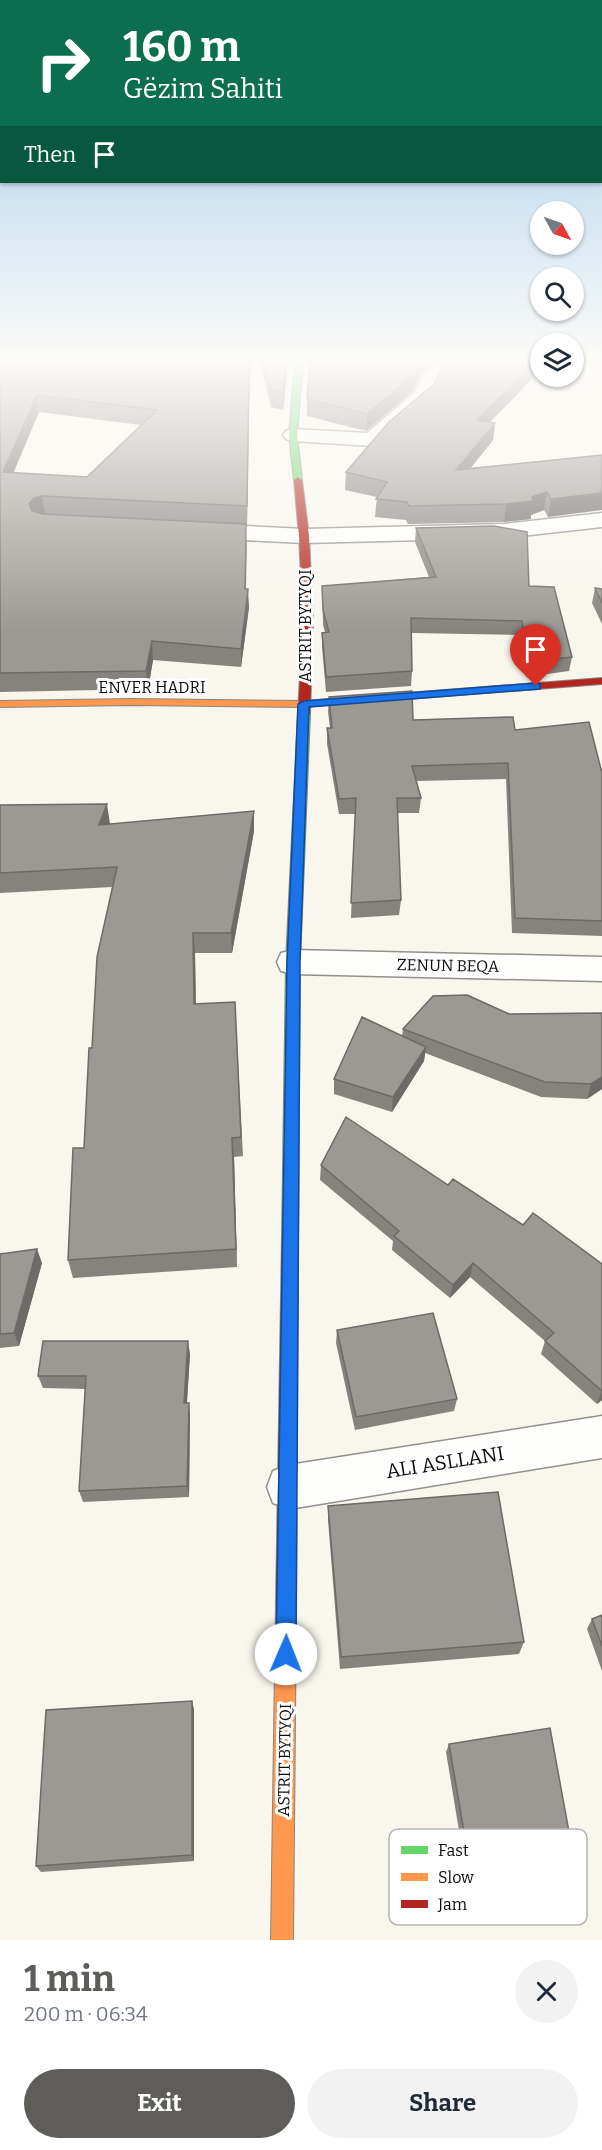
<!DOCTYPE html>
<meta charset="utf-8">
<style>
body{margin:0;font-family:Bitter,serif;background:#f2f2f3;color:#1f2937;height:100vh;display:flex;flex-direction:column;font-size:22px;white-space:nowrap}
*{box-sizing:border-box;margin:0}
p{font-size:20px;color:#747a83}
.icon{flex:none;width:33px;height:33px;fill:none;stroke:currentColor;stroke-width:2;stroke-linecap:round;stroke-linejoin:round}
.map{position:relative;height:1940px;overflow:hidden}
.side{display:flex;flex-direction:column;background:#fff;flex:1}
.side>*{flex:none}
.hud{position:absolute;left:0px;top:0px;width:603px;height:183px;box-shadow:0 2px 4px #0004;background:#0b6e4f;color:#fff;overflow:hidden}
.needle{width:39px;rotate:130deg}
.buttons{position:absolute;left:530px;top:201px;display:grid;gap:12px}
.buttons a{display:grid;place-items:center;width:54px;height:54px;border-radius:50%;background:#fff;box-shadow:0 2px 4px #0004;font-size:30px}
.pin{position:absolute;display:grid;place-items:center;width:51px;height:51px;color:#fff;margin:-62px -26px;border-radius:50% 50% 50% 0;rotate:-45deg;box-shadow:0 0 6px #0007}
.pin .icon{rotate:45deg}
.me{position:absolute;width:66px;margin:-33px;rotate:1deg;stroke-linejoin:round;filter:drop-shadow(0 0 4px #0008)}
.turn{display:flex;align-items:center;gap:21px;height:126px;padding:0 24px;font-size:27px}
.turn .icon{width:78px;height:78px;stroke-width:2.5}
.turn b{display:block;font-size:42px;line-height:51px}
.then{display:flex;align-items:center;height:57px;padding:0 24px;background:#0003;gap:12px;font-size:22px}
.round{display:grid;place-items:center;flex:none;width:63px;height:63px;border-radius:32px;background:#f2f2f3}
.headline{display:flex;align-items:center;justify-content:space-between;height:102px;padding:0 24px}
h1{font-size:36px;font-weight:700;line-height:45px;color:#5e5d5a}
.action{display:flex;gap:12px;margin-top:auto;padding:12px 24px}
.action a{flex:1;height:69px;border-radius:36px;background:#5e5d5a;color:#fff;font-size:24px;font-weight:700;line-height:69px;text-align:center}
.action a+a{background:#f2f2f3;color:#1f2937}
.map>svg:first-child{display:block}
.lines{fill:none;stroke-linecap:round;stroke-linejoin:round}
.street-casing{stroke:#92908d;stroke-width:3}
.fast-casing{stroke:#888783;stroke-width:2}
.slow-casing{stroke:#888783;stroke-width:2}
.jam-casing{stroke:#888783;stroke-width:2}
.street{fill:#fefefc;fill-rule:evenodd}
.fast{fill:#63d668;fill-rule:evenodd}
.slow{fill:#ff974d;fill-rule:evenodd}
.jam{fill:#b3261e;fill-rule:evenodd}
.wall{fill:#86837f;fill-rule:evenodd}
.shaded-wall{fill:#6d6a68}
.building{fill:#9c9894;stroke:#6d6a68;stroke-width:1.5;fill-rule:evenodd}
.route{fill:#1a73e8;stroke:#114b97;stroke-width:1.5}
.labels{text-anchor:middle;stroke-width:6;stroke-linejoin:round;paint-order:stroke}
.street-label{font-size:16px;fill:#0a0a0a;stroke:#fff}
.near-street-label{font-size:20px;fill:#0a0a0a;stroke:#fff}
.key{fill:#fff;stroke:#b6b6b6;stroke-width:1.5}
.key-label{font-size:16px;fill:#0a0a0a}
</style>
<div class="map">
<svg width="602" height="1940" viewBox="0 0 602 1940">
<rect width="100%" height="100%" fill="#f9f6ee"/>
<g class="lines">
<!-- street casing -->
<g class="street-casing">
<path id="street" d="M438,361H459L440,380L431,399L379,444L372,446L293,441L286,439L283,435L286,431L293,429L367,433L415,392L424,374Z
M602,513V527L504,538L304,543L203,538L195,536L191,531L195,526L203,524L304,529L504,524Z
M293,950L602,957V981L293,974L281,971L277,962L281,953Z
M602,1416V1458L289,1509L273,1503L267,1487L273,1471L289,1465Z"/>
</g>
<!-- fast casing -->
<g class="fast-casing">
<path id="fast" d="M295,361H303L297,435L302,480L298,483L294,480L289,435Z
M304,711L310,714L300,962L298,1238L296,1243L290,1245L284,1243L282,1238L286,962L298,714Z"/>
</g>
<!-- slow casing -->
<g class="slow-casing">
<path id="slow" d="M355,697L359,698V702L304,707L132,705L0,707V701L132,699L304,701Z
M286,1593L293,1596L296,1603L293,1940H271L276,1603L279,1596Z"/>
</g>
<!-- jam casing -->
<g class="jam-casing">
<path id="jam" d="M298,477L302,480L309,536L313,620L310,714L304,717L298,714L303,620L299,536L294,480Z
M602,678V684L355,703L350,700L355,697Z
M290,1231L296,1233L298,1238L296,1603L293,1610L286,1613L279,1610L276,1603L282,1238L284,1233Z"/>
</g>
<!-- street -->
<use href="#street" class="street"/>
<!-- fast -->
<use href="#fast" class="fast"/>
<!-- slow -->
<use href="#slow" class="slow"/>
<!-- jam -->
<use href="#jam" class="jam"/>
</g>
<!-- wall -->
<path class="wall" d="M0,361H250L247,524L43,514L247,542L246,589L249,607L241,667L153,660L148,689L0,692ZM39,412L141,425L87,477L13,473Z
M260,361H288L283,410L271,407Z
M540,361V371L490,422L495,423L493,440L470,468L602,455L548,517L544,510L531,515V519L504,522L408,524L406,520L375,517L377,497L345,490L346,472L434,384Z
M422,372L413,391L366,431L307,416V399Z
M416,528L529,586L572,657L569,671L526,677L520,635L412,633V671L411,686L326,692L322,647V633L325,632L323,625L322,586L429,577L415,542Z
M595,588L602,589V624L592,603Z
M329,697L413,720L515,730L602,773V936L512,933L506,779L416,781L421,798L419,813H397L401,900L399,915L351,918L355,814H339L327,744V728H330L328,712Z
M0,805L110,824L254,811V831L232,953H195L196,1004L235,1002L243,1156L234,1157L237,1267L73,1278L68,1260L84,1148L112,887L0,893Z
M602,1013V1089L587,1099L541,1097L425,1053L424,1061L392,1112L334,1094V1079L402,1036L403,1029L509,1014Z
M321,1165L448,1185L523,1225L602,1264V1400L597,1404L541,1354L545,1341L470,1277L450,1298L392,1250L393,1241L320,1180Z
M0,1254L42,1263L19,1346L0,1348Z
M337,1330L457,1399L454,1411L355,1430L336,1343Z
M190,1354L187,1403L190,1415L189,1497L83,1502L79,1491L85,1389L43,1388L38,1376Z
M328,1506L524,1642L519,1654L340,1669L328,1520Z
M602,1615V1671L587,1629L592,1619Z
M192,1701L194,1710V1861L41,1872L36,1866Z
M449,1744L578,1881L572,1886L470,1897L446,1752Z"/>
<!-- shaded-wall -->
<path class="shaded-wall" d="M249,361H250L247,524V506Z
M286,361H288L283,410V393Z
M421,361H435L422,372L413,391L366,431L367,414Z
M536,361H540V371L475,437L477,420Z
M37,395L39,412L6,490L3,472Z
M495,423L493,440L455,488L456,470Z
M547,492L544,510L531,515V519L504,522L506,504L532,497Z
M602,493V510L548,517L551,499Z
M42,496L45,514L36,516L32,522L29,504L34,498Z
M246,524V605L248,589L249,607L241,667V649L245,589Z
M152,641L153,660L148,689L146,671Z
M107,804L110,824L99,825Z
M254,811V831L232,953L231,933Z
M193,933L195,953L196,1024L194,1004Z
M426,1047L424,1061L392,1112L393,1097Z
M602,1077V1089L587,1099L591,1084Z
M232,1138L234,1157L237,1267L236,1249Z
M37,1249L42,1263L19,1346L14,1333Z
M473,1263L470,1277L450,1298L453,1285Z
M188,1341L190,1354L186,1415L184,1403Z
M602,1391V1400L597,1404Z
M189,1403L190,1415L189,1497L187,1486Z
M192,1701L194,1710V1861L192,1855Z"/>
<!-- building -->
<path class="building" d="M0,361H249L247,506L42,496L34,498L29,504L32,511L42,514L246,524L245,589H248L241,649L152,641L146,671L0,673ZM37,395L157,410L87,477L3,472Z
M263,361H286L283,393L271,390Z
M310,361H421L414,374L367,414L307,399Z
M447,361H536L477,420L495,423L456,470L602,455V493L551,499L547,492L532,497L533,501L506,504L409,506L407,502L376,499L387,482L346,472L389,422L434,384L443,365Z
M494,526L527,532L529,586L554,587L572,657L528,662L522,621L411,618L412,671L326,677L322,633L329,632L323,610L322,586L436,577L416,528Z
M595,588L602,589V603Z
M412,691L413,720L513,717L515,730L589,722L602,773V921L515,918L508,763L412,766L421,798H397L401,900L351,903L356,798L339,799L327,728H332L329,697Z
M107,804L99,825L254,811L231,933H193L194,1004L235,1002L241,1137L232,1138L236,1249L68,1260L73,1148H84L89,1048H92L97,957L117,867L0,873V805Z
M467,995L509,1014L602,1013V1077L591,1084L545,1082L403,1029L433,996Z
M362,1017L426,1047L393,1097L334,1079Z
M346,1117L448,1185L453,1179L523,1225L533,1213L602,1264V1391L545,1341L554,1333L473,1263L453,1285L394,1236L399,1231L321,1165Z
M37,1249L14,1333L0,1334V1254Z
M433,1313L457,1399L356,1417L337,1330Z
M43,1341H188L184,1403H189L187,1486L79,1491L86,1376H38Z
M498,1492L524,1642L341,1657L328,1506Z
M602,1615V1646L592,1619Z
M192,1701V1855L36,1866L46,1710Z
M550,1728L578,1881L474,1891L449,1744Z"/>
<!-- sky -->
<linearGradient id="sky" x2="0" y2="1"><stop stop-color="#9ac8ec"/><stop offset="0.57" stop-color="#fcfbf7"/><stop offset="1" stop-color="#fcfbf7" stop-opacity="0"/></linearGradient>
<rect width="602" height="632" fill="url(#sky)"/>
<!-- route -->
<path class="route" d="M536,683L540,684V689L309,707L300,962L296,1654L293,1661L286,1664L279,1661L276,1654L287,962L298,704L304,701Z"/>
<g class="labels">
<!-- street labels -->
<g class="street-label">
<text transform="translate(305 626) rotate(-90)" y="6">ASTRIT BYTYQI</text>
<text x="152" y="693">ENVER HADRI</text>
<text transform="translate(448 965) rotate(1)" y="6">ZENUN BEQA</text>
<text transform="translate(284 1760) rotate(-89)" y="6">ASTRIT BYTYQI</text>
</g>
<!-- near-street labels -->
<g class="near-street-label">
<text transform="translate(445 1462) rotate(-9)" y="7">ALI ASLLANI</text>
</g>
</g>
<!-- legend -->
<rect x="389" y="1829" width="198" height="96" rx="9" class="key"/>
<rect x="401" y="1846" width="27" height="8" fill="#63d668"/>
<rect x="401" y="1873" width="27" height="8" fill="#ff974d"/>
<rect x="401" y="1900" width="27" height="8" fill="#b3261e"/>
<g class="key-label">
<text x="438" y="1856">Fast</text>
<text x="438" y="1883">Slow</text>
<text x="438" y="1910">Jam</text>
</g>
</svg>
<div class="buttons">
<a><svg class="needle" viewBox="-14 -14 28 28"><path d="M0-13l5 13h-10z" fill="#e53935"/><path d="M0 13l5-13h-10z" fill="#747a83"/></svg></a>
<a><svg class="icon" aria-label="search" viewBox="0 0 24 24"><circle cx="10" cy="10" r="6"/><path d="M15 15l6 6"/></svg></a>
<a><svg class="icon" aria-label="layers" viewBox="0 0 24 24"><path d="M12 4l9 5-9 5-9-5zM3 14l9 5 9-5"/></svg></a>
</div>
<div class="pin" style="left:536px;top:686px;background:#d93025"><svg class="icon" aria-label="arrive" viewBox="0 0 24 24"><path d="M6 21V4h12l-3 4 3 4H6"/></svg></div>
<svg class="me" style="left:286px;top:1654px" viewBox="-20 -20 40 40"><circle r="19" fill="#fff"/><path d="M0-13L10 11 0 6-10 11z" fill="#1a73e8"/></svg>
<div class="hud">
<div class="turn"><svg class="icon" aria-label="right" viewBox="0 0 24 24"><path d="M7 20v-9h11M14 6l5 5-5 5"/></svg><div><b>160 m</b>Gëzim Sahiti</div></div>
<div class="then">Then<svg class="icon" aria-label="arrive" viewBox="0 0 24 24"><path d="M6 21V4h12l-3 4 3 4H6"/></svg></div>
</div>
</div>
<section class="side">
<div class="headline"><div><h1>1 min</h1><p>200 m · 06:34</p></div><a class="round"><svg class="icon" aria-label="close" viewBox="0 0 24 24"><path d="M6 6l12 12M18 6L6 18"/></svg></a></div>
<div class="action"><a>Exit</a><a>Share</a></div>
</section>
